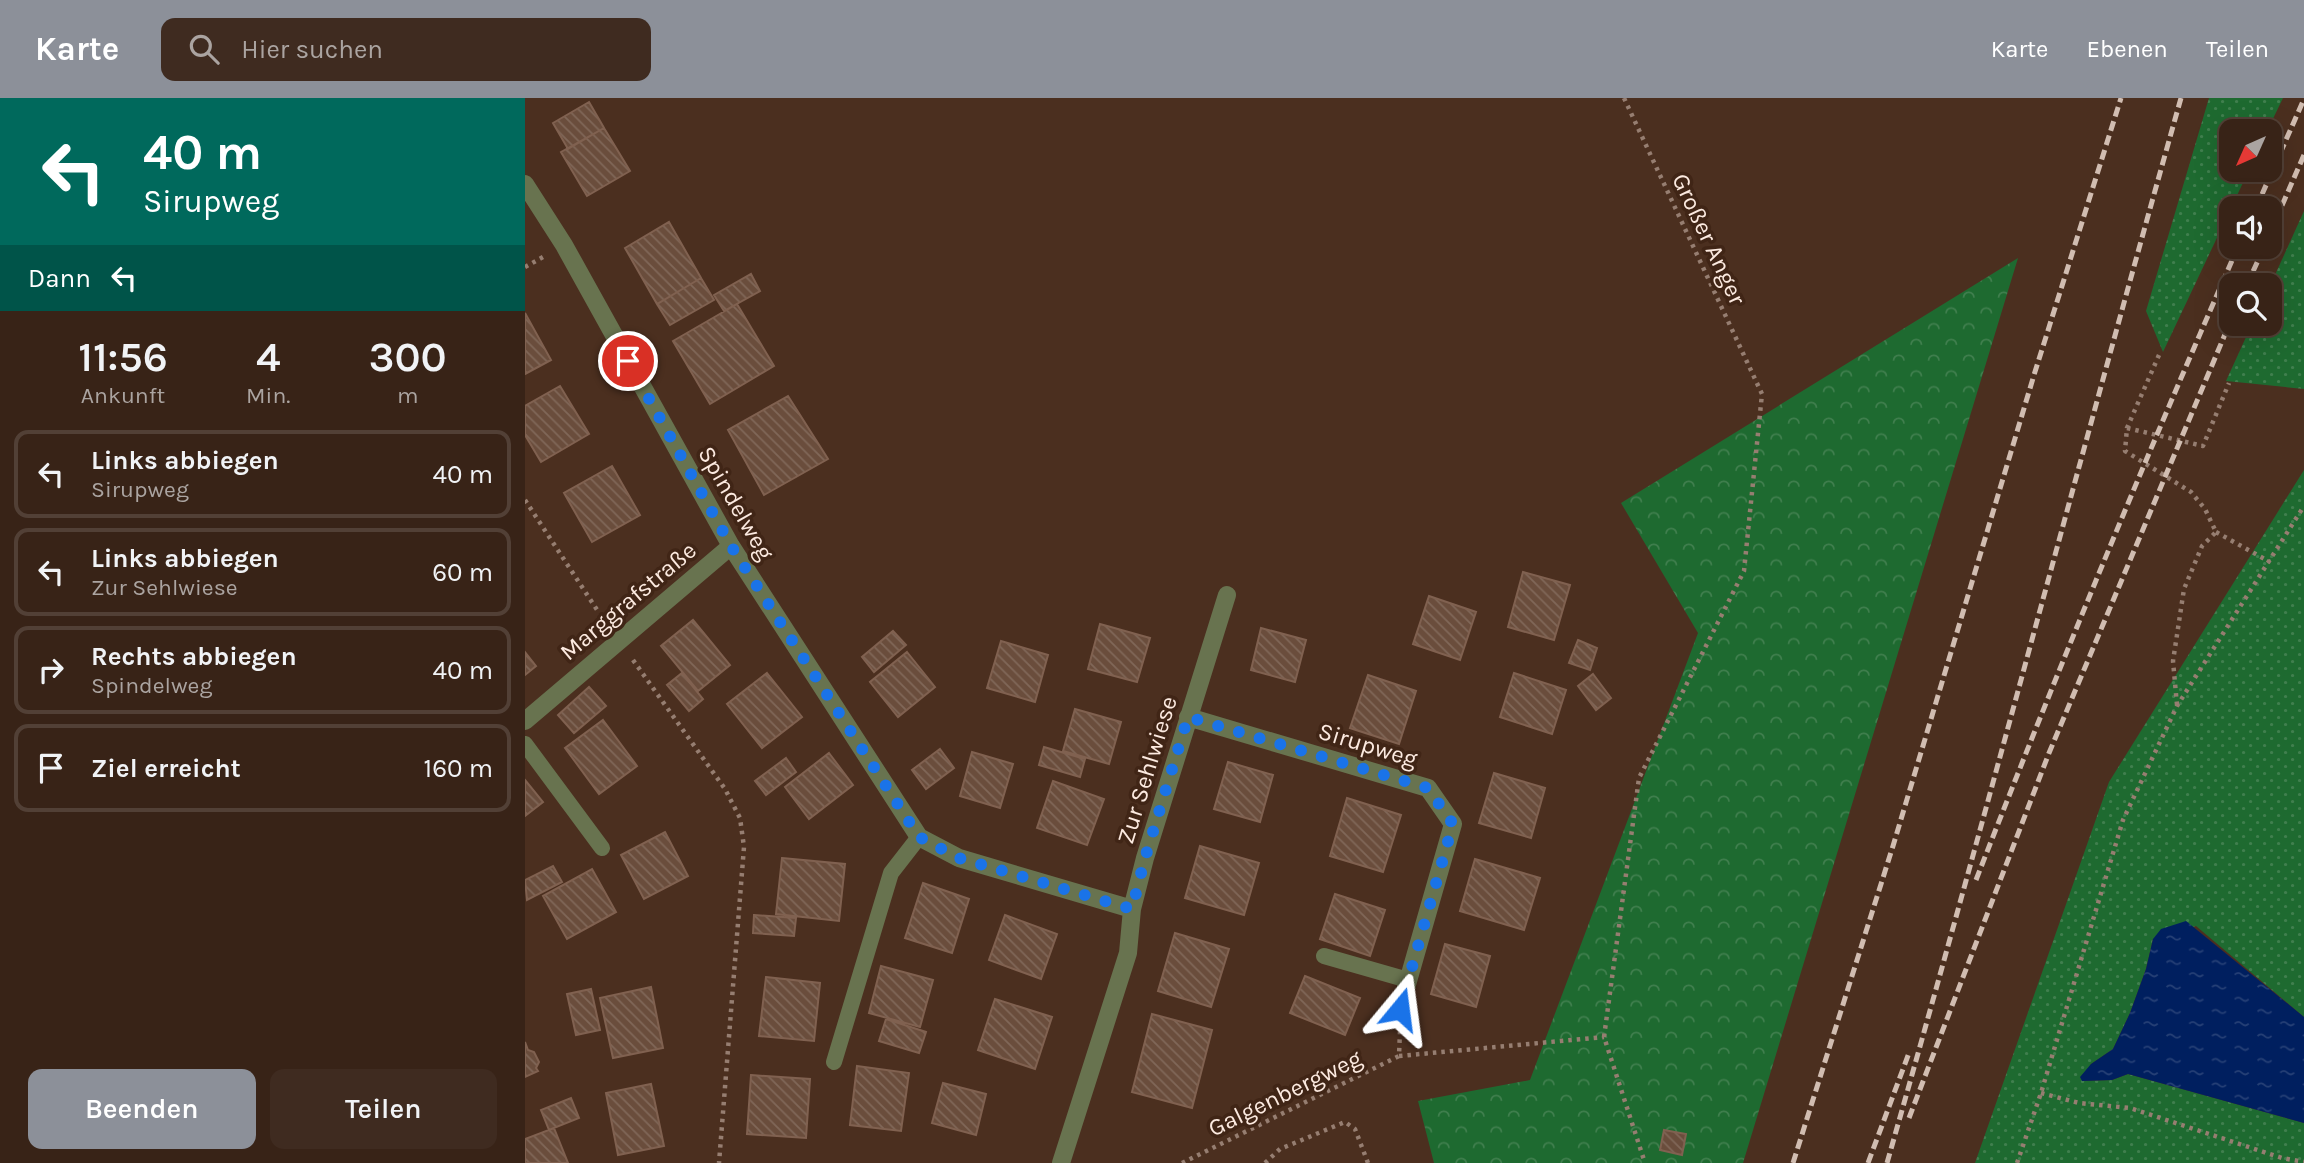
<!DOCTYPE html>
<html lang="de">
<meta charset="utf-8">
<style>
body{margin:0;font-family:Karla,sans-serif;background:#3f2b20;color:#f1f3f6;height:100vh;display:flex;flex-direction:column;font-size:26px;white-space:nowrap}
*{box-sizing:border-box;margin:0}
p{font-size:23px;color:#aba4a1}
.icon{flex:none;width:38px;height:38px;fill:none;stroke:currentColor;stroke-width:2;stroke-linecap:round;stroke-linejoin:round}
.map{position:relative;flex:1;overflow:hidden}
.side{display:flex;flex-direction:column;background:#382317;width:525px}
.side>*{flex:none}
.hud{background:#00695c;color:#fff;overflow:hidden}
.needle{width:46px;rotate:225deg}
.buttons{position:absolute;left:1694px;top:21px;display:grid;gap:14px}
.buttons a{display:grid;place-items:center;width:63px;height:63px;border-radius:14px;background:#382317;box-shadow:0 7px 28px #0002,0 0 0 2px #524036;font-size:35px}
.pin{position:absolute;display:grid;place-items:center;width:60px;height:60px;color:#fff;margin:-30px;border:4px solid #fff;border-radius:50%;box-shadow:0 2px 7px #0007}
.me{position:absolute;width:77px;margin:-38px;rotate:16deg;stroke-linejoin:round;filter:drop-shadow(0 0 5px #0008)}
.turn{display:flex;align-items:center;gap:24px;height:147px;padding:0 28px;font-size:32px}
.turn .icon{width:91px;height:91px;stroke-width:2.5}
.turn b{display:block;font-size:49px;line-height:60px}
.then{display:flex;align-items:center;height:66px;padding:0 28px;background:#0003;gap:14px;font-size:26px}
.eta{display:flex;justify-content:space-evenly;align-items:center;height:119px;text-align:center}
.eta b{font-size:42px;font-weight:600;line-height:49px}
.button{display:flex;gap:14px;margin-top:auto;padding:14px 28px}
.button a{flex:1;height:80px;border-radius:14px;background:#8c9099;color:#fff;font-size:28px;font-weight:600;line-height:80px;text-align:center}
.button a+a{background:#3f2b20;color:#f1f3f6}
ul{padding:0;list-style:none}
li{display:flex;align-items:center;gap:21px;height:88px;margin:0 14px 10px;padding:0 14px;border:4px solid #524036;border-radius:14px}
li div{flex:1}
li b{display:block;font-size:26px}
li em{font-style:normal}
header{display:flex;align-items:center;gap:42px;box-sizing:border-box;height:98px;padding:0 35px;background:#8c9099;color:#fff}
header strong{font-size:33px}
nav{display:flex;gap:38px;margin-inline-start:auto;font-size:24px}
.search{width:490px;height:63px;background:#3f2b20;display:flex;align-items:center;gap:18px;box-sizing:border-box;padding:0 24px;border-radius:14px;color:#aba4a1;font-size:26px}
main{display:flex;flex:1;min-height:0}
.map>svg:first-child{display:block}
.grass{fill:url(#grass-dots)}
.park{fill:url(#park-crowns)}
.water{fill:url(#water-ripples)}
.building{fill:url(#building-back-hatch);stroke:#806150;stroke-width:2}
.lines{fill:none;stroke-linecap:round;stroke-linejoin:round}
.path{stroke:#967e71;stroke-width:4.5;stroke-dasharray:3.5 5;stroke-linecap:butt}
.service{stroke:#68734f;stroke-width:16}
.minor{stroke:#68734f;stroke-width:18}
.rail{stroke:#d1bdb1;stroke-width:5;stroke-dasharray:10 5;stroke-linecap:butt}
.route{stroke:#1a73e8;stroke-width:12;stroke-dasharray:0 21.6}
.labels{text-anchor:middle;stroke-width:7;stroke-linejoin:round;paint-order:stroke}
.street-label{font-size:24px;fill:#fceae0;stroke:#402516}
</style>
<header>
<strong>Karte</strong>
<div class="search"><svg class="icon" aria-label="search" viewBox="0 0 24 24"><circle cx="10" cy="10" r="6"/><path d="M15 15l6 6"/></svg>Hier suchen</div>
<nav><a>Karte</a><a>Ebenen</a><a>Teilen</a></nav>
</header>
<main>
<section class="side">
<div class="hud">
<div class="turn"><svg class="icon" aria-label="left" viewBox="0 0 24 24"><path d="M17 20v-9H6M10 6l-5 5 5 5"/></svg><div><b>40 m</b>Sirupweg</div></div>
<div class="then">Dann<svg class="icon" aria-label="left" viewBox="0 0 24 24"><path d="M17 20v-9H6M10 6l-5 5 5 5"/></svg></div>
</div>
<div class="eta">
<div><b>11:56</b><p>Ankunft</p></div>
<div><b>4</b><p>Min.</p></div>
<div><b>300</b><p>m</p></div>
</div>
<ul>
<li><svg class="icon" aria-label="left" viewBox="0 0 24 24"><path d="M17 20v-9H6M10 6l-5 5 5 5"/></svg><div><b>Links abbiegen</b><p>Sirupweg</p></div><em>40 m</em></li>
<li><svg class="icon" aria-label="left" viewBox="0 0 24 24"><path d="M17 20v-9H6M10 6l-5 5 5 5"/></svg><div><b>Links abbiegen</b><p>Zur Sehlwiese</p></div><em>60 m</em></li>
<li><svg class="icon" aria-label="right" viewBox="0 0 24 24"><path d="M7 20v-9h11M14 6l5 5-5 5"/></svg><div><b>Rechts abbiegen</b><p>Spindelweg</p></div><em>40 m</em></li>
<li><svg class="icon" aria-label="arrive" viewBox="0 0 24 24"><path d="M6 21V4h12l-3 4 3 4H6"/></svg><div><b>Ziel erreicht</b></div><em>160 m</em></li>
</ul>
<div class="button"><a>Beenden</a><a>Teilen</a></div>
</section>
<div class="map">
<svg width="1779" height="1065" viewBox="0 0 1779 1065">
<defs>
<pattern id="grass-dots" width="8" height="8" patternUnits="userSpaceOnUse" patternTransform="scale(1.75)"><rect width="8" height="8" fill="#1e6a30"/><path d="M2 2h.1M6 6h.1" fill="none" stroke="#407f4e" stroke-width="1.8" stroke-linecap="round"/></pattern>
<pattern id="park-crowns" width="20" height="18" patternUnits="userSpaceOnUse" patternTransform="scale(1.75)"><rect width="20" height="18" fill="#1e6a30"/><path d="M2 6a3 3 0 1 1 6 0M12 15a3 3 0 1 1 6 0" fill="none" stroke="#407f4e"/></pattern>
<pattern id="water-ripples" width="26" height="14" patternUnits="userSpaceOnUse" patternTransform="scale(1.75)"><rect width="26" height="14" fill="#001f5f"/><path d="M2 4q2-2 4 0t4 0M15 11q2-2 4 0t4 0" fill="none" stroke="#264076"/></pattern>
<pattern id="building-back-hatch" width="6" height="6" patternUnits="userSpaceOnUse" patternTransform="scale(1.75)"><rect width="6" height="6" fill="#6a4d3c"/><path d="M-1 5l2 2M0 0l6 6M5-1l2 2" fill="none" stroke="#806758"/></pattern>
</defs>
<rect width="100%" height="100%" fill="#4b2f1f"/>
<!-- grass -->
<path class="grass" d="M1684,0H1758L1742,33H1706V72H1724L1638,254L1621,213Z
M1779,113V291L1701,283L1727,226H1745V188Z
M1779,372V919L1671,828L1628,841L1621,871L1605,915L1588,951L1566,966L1557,983L1587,982L1603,976L1779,1025V1065H1450L1584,684Z"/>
<!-- park -->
<path class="park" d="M1493,160L1218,1065H909L893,1003L1005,982L1173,535L1096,405Z"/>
<!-- water -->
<path class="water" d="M1661,823L1779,919V1025L1603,976L1587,982L1557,983L1555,979L1566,966L1588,951L1605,915L1621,871L1628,841L1636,831Z"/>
<!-- building -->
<path class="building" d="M64,4L79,30L43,51L28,25Z
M79,30L105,73L62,98L36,54Z
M144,124L176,180L132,206L100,150Z
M226,176L235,193L199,213L189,197Z
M176,180L189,202L145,227L132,206Z
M212,206L249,268L185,306L148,243Z
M0,215L26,262L0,276Z
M35,288L64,336L16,364L0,337V308Z
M263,298L303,361L239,397L203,332Z
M87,368L115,417L67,444L39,395Z
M998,474L1045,487L1029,542L983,529Z
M904,498L951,514L935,562L888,546Z
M168,522L205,567L173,593L136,548Z
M575,526L625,540L612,584L563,571Z
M736,530L781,542L770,584L726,572Z
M368,533L381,547L349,574L337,559Z
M1053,542L1072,550L1065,572L1044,565Z
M476,543L523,557L510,604L462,590Z
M0,554L11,568L0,577Z
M382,554L410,589L373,619L345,584Z
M157,575L178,601L164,613L142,587Z
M242,575L277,619L237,650L202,606Z
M989,575L1041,592L1027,636L975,619Z
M1068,576L1086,600L1071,612L1053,588Z
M843,577L891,593L874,646L825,630Z
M64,589L81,608L49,635L33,617Z
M550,611L596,624L584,666L538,653Z
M78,622L112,668L74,696L40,650Z
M519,649L560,661L555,679L514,667Z
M415,651L429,670L401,691L387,672Z
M447,654L488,666L475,710L435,698Z
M304,655L328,687L284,721L260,689Z
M261,660L271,674L241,697L230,683Z
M703,664L748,677L735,724L689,711Z
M969,675L1020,690L1006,740L954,725Z
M0,682L18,704L0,718Z
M528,683L579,701L562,747L512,730Z
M822,700L876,717L858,774L805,758Z
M140,734L163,778L119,801L96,757Z
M675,748L734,765L719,817L660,800Z
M257,760L320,766L314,823L251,816Z
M950,761L1015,780L999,832L935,813Z
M28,768L37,784L2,802L0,782Z
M67,771L91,814L42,841L18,798Z
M398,785L444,801L427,855L380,840Z
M810,796L860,812L845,858L795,841Z
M229,817L271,820L269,838L228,835Z
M480,817L532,836L516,881L464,862Z
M650,835L704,851L686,909L633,893Z
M920,846L965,858L951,909L906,896Z
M356,868L408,882L395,929L344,915Z
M780,878L835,900L820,937L765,915Z
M241,879L295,885L289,943L234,938Z
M126,889L138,950L88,960L75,900Z
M66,891L75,932L51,937L42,896Z
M470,901L527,919L510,971L453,952Z
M627,916L687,932L667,1010L607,994Z
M361,921L401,934L394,955L354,943Z
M0,944L3,952L9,954L14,964L11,970L13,973L0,979Z
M332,968L384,975L376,1033L325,1027Z
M226,977L285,981L281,1040L222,1036Z
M418,985L461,996L451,1037L407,1025Z
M126,986L139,1048L93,1057L81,995Z
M46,1000L54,1020L24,1032L16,1012Z
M29,1030L43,1065H0V1041Z
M1139,1032L1161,1036L1157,1057L1135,1052Z"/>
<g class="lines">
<!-- path -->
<path class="path" d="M1099,0L1237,296L1219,473L1114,680L1079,939L1120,1065
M0,169L18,159
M1634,257L1602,330L1600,353L1666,394L1680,411L1691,434L1677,448L1659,491L1648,563L1652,607
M1602,330L1678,348L1704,285
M0,402L80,524
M1691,434L1745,464
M108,562L200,691L215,720L219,749L194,1065
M874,958L1079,939
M1516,995L1554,1005L1605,1010L1757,1060L1779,1064
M657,1065L874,958L875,933
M740,1065L755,1051L820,1024L830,1031L843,1065
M1492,1065L1516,995L1598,722L1652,608L1779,408"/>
<!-- service -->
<path class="service" d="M0,646L77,750
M799,858L883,882
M309,964L366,775L394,739"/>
<!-- minor -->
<path class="minor" d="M0,86L39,147L206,448L394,739L434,760L607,811
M663,619L903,690L928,726L875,911
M0,623L206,448
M536,1065L603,855L607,811L620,760L702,497"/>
<!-- rail -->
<path class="rail" d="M1731,110L1779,1
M1745,135L1779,57
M1722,187L1739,149
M1451,782C1534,569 1621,358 1713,149
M1384,1020L1524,655L1706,222
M1268,1065L1368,748L1509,277L1596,0
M1343,1065L1384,955
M1362,1065C1463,711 1556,355 1656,0"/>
</g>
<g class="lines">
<!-- route -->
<path class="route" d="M103,263L206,448L394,739L434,760L607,811L620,760L663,619L903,690L928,726L875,911"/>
</g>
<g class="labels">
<!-- street labels -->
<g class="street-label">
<text transform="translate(1184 141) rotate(65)" y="8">Großer Anger</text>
<text transform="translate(211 405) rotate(60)" y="8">Spindelweg</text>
<text transform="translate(103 503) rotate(-40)" y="8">Marggrafstraße</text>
<text transform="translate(843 647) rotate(17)" y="8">Sirupweg</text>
<text transform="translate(622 672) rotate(-73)" y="8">Zur Sehlwiese</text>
<text transform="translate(760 995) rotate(-26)" y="8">Galgenbergweg</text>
</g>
</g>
</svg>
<div class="buttons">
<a><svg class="needle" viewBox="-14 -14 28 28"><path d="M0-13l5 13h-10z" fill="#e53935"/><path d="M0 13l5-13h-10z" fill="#aba4a1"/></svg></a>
<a><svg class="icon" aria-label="sound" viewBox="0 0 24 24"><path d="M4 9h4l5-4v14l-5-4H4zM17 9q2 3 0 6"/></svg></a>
<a><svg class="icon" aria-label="search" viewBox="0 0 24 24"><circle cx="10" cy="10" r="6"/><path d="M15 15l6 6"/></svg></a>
</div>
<div class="pin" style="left:103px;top:263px;background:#d93025"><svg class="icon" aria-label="arrive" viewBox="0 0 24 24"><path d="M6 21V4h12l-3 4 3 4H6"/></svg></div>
<svg class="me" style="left:875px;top:911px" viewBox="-20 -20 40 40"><path d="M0-17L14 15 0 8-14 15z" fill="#1a73e8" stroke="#fff" stroke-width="4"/></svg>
</div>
</main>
